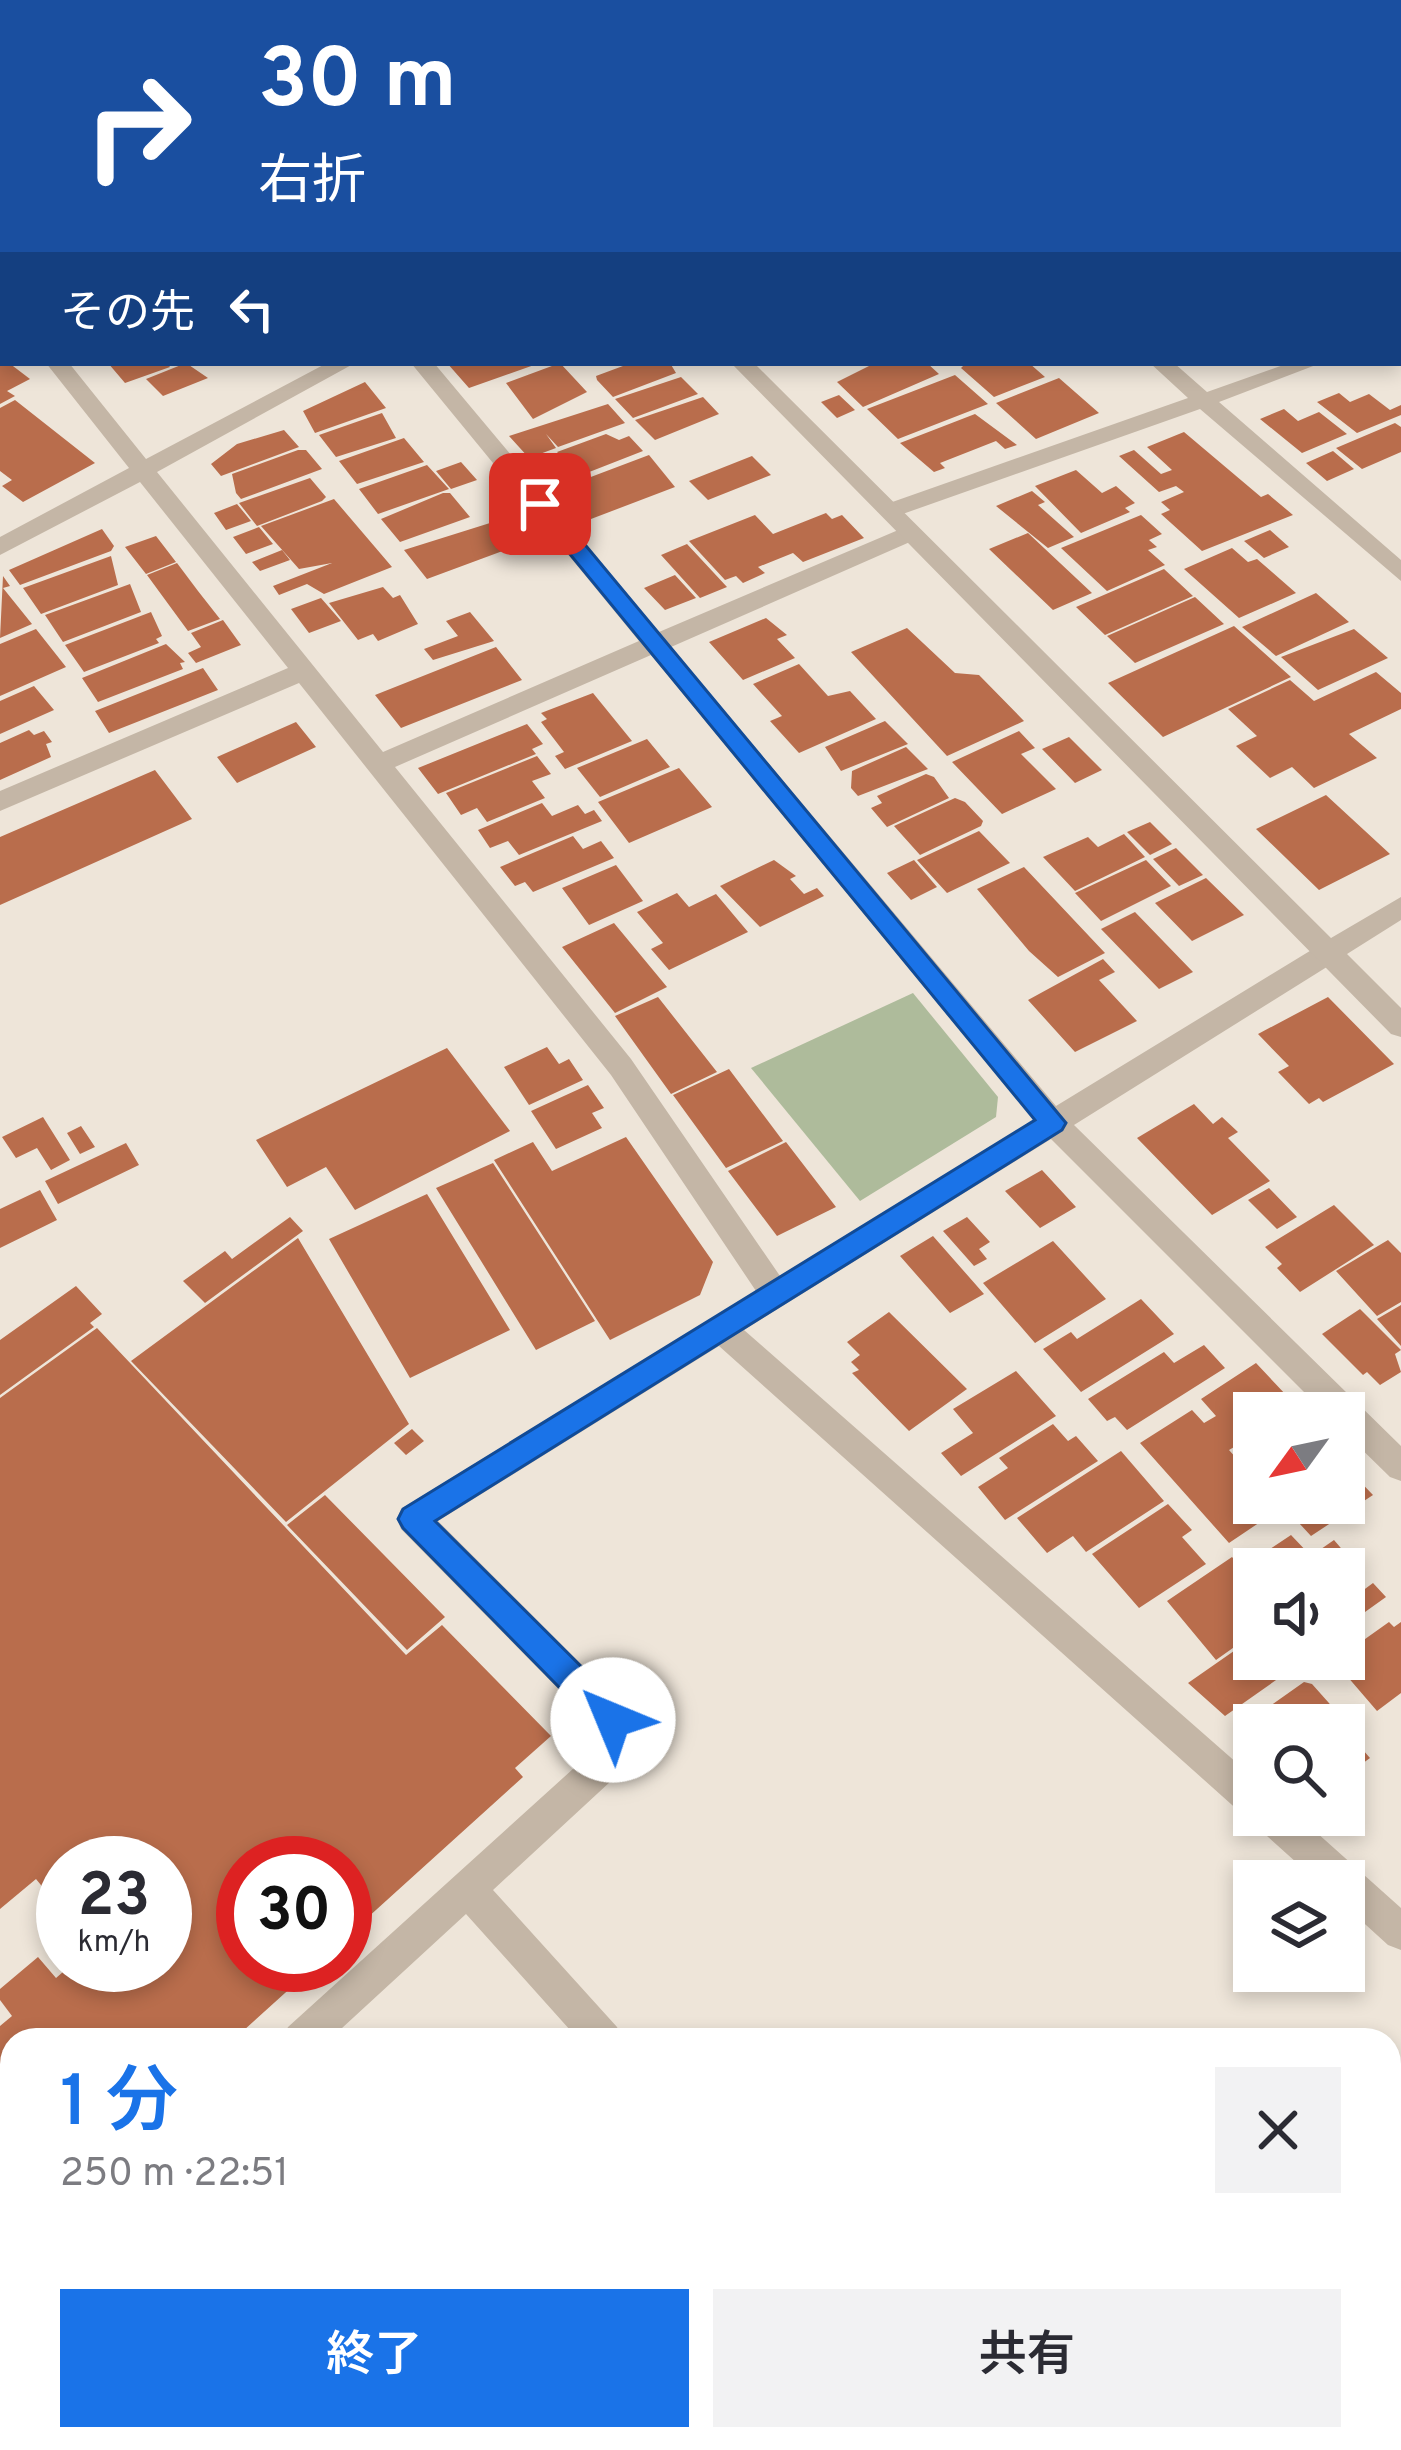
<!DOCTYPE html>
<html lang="ja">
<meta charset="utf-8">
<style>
body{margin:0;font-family:Overpass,"Noto Sans JP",sans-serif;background:#f2f2f3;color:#2b2b33;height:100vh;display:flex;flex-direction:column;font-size:45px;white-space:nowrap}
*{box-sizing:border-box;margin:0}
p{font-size:39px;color:#7c7c81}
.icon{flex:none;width:66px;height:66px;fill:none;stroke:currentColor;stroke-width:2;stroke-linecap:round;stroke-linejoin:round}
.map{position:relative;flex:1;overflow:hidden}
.sheet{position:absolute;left:0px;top:2028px;width:1401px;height:423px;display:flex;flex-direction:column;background:#fff;border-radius:36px 36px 0 0;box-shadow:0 6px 18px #0003}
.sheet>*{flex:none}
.guide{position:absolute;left:0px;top:0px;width:1401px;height:366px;box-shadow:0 6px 18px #0003;background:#1a4fa0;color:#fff;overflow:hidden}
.needle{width:78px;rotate:237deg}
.fabs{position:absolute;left:1233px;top:1392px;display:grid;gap:24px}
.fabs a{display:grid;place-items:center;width:132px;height:132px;border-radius:0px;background:#fff;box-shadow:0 6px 18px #0003;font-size:60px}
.speed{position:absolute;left:36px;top:1836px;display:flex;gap:24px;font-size:60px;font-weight:700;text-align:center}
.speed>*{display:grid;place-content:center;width:156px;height:156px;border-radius:50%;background:#fff;box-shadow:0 6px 18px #0003;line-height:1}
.speed small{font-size:30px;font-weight:400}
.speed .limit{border:18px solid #d22;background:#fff;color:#111}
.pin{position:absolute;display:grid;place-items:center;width:102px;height:102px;color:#fff;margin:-51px;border-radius:24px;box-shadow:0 6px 18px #0006}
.me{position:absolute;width:132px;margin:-66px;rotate:315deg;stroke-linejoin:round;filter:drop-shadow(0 0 9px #0008)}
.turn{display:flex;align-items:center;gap:42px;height:252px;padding:0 60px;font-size:54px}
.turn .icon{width:156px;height:156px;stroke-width:2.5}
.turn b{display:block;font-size:84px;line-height:102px}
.then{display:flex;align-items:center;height:114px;padding:0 60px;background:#0003;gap:24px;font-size:45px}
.round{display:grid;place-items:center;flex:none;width:126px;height:126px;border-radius:0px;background:#f2f2f3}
.summary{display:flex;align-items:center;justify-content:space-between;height:204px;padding:0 60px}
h1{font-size:72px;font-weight:600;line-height:90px;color:#1a73e8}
.button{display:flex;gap:24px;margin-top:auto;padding:24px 60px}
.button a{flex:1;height:138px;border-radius:0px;background:#1a73e8;color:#fff;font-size:48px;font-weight:600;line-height:138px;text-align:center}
.button a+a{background:#f2f2f3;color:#2b2b33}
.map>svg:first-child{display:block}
.green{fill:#aebb9b}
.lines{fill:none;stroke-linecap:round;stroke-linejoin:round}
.stream{fill:#7ba3a8;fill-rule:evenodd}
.building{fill:#b96d4c}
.minor{fill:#c4b6a6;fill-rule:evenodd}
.tertiary{fill:#c4b6a6;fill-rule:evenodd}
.trunk{fill:#62544c;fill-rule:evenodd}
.motorway{fill:#52453e;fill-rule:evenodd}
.route{fill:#1a73e8;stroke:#114b97;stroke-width:3}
</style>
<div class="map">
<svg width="1401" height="2450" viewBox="0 0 1401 2450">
<rect width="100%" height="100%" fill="#eee5d9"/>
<!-- green -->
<path class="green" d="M913,993L998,1097L996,1117L860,1201L751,1068Z"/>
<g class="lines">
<!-- stream -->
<path class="stream" d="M87,0H99L101,3H89Z"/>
</g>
<!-- building -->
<path class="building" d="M0,363H9L30,379L7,391L15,396L0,404Z
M108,363H167L170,367L125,383Z
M186,363L208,378L163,396L146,379Z
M447,363H537V364L469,388Z
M560,363L587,392L533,419L506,383Z
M631,363H670L676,373L613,397L597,380L596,376Z
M875,363H927L939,374L863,407L837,382Z
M966,363H1029L1045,377L994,397L961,368Z
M955,375L988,404L898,439L867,409Z
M681,377L698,394L633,418L615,399Z
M1059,378L1099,413L1036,439L996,403Z
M365,382L386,408L315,433L303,411Z
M1339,393L1350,402L1369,394L1390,410L1401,405V415L1357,433L1317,402Z
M839,395L855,410L837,418L821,402Z
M703,397L719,414L655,440L635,420Z
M15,400L95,463L23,502L2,486L12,480L0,471V408Z
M608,404L625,423L558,447L546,434L556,448L529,458L509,436Z
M1284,409L1298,421L1319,412L1347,434L1302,453L1260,419Z
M382,413L396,438L336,457L319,435Z
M975,414L1017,445L1005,449L996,441L940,463L945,468L934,472L900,443Z
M1395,423L1401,427V452L1362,469L1336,448Z
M284,430L299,447L221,476L211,464L237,444Z
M1184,432L1261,497L1268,494L1293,515L1202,551L1161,514L1170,510L1161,502L1184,492L1176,486L1159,492L1119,456L1134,450L1161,474L1172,470L1147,447Z
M606,434L619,440L629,436L643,451L579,476L557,452Z
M404,438L424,462L357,484L339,461Z
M298,450H306L322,469L241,499L236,493L232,474Z
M1333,451L1354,469L1327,481L1306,463Z
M649,455L675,487L591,519L559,489Z
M752,456L771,475L708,500L689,481Z
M461,462L477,480L451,489L436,471Z
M427,465L449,489L378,514L359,489Z
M1076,470L1102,493L1116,486L1135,503L1125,508L1130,512L1081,533L1035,486Z
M310,478L326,497L322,501L257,526L239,503Z
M1032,491L1045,502L1038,505L1074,537L1048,548L996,506Z
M443,493H450L470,517L400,542L381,519Z
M334,499L392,567L324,594L307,584L279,595L273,586L332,563L299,569L261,526Z
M237,504L251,521L226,530L214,513Z
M826,513L832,519L842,515L864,538L803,562L793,553L758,567L765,573L743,583L736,576L725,580L689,541L755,515L773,534Z
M1141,515L1162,534L1149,540L1157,547L1148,550L1165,565L1107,591L1061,548Z
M490,523L511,548L427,579L404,550Z
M259,527L273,544L246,554L233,537Z
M102,529L114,546L111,551L20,585L9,570Z
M1270,530L1289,547L1264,558L1244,541Z
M1028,533L1092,593L1053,610L989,549Z
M156,536L176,562L146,574L125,547Z
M687,544L727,587L700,598L661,555Z
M1232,548L1248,562L1257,559L1296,593L1239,618L1184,569Z
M282,550L290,560L260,571L252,562Z
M111,556L118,585L41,614L23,588Z
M177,563L198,591L220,619L188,631L147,575Z
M1164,569L1193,596L1105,635L1076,607Z
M675,575L696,598L665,610L644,588Z
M3,576L10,586L3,588L32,624L0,638Z
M130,584L141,612L63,642L45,615Z
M383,587L393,598L400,595L418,624L378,641L373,634L358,640L329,603Z
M1316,593L1349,622L1276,656L1242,627Z
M1195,597L1224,624L1135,663L1107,636Z
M321,598L341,621L309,633L291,609Z
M151,612L162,636L156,639L159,643L84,672L65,645Z
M470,612L494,641L433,660L424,649L458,636L446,621Z
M766,618L787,635L777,639L795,658L743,680L709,642Z
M223,620L241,645L196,663L188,653L201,647L191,633Z
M1234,626L1291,677L1163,737L1108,683Z
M907,628L955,673L979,675L1024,721L947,756L851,652Z
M36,629L66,667L0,696V644Z
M1354,629L1388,658L1318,690L1281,657Z
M166,644L185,662L180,663L183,669L98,702L82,678Z
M496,647L522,680L401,728L375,695Z
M799,664L828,696L850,691L876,719L799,753L770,721L782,716L753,684Z
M203,668L218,690L109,733L95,711Z
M1376,672L1401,693V709L1349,734L1377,758L1314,788L1292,767L1270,778L1236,746L1257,736L1228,709L1290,680L1314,701Z
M34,686L54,710L0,734V701Z
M593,693L632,741L565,769L555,756L564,752L541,722L547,719L541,713Z
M885,721L908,744L841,771L825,747Z
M296,722L316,747L237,783L217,757Z
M527,724L543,744L532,749L536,754L438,794L418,768Z
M29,730L34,735L44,731L52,742L46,744L51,757L0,780V743Z
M1019,731L1035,748L1021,754L1056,789L1002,814L952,762Z
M1069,737L1102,770L1075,783L1042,749Z
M647,739L670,767L600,797L577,768Z
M906,747L928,769L858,796L851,788L852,771Z
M537,756L551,774L532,781L545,798L487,822L477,808L461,815L446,793Z
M679,768L712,807L629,843L598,802Z
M155,770L192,819L0,905V837Z
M926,774L934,777L949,798L887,827L871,808L882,803L877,796Z
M1326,795L1390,854L1319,890L1256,829Z
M955,798L965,802L983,821L981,826L920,855L894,826Z
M542,803L552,816L578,805L585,814L594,810L602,821L519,855L508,841L490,848L478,830Z
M1150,822L1172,844L1150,855L1127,832Z
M979,831L1010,863L947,893L917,860Z
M1124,834L1145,857L1075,891L1043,857L1088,837L1098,847Z
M573,836L583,849L601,841L614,858L533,892L525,882L515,886L500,867Z
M1176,848L1203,875L1179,886L1153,859Z
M774,860L796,876L790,879L804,894L817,888L824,896L760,927L720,886Z
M914,860L937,887L911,900L887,873Z
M1146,860L1171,886L1101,921L1075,893Z
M616,865L643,901L589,925L562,888Z
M1024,867L1105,953L1058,977L1029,951L977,889Z
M1206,878L1244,915L1192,941L1155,903Z
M677,893L689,907L716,894L748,932L669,970L651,949L663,943L637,912Z
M1135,912L1193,972L1159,989L1101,929Z
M614,923L667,987L615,1013L562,947Z
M1103,959L1115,972L1099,980L1137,1021L1075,1052L1028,1000Z
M658,997L717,1072L671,1094L615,1016Z
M1328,997L1394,1064L1323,1102L1319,1098L1309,1104L1278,1072L1289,1066L1258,1034Z
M547,1047L559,1064L569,1059L583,1080L529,1105L504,1067Z
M447,1048L510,1131L355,1210L326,1167L287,1187L256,1140Z
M729,1069L783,1141L726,1168L673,1095Z
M588,1085L604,1108L592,1113L602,1128L556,1149L531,1111Z
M1194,1104L1213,1124L1222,1117L1238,1132L1228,1138L1270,1181L1212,1215L1137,1138Z
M43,1117L70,1160L51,1170L37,1148L16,1158L2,1137Z
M81,1126L95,1147L80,1154L67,1133Z
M626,1137L713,1262L700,1295L610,1340L494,1160L533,1142L552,1171Z
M786,1142L836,1207L777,1236L728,1171Z
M126,1143L139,1165L58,1204L45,1181Z
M493,1163L595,1321L536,1350L436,1188Z
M1042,1170L1076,1207L1040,1228L1005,1191Z
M1269,1188L1297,1217L1277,1229L1248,1200Z
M40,1190L57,1220L0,1248V1209Z
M427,1194L510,1330L410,1378L329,1239Z
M1334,1205L1374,1245L1300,1292L1277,1268L1282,1264L1265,1247Z
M290,1217L303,1231L205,1303L183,1281L225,1251L232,1259Z
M967,1217L990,1242L979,1249L987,1259L974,1266L943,1231Z
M933,1236L984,1294L950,1313L900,1256Z
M298,1238L409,1424L286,1522L131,1361Z
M1388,1240L1401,1253V1302L1377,1316L1336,1271Z
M1053,1241L1106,1299L1035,1343L983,1283Z
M76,1286L102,1314L90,1323L94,1327L0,1395V1340Z
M1141,1299L1174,1334L1081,1392L1043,1349L1071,1332L1077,1339Z
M1401,1305V1346L1377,1319Z
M1360,1309L1401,1350L1395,1354L1401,1372L1380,1385L1367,1372L1363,1375L1322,1334Z
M889,1312L967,1389L909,1431L852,1373L859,1370L851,1362L860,1355L847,1342Z
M97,1328L406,1655L442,1625L551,1736L515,1768L523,1777L345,1938V1863H243V1965H316L233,2040H12V2224L0,2235V2026L12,2016L0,2000V1989L38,1957L56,1978L71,1965H165V1863H63V1912L36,1879L0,1909V1398Z
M1204,1345L1225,1368L1127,1430L1115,1417L1107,1421L1088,1399L1164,1352L1174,1363Z
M1256,1363L1303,1413H1254V1457L1241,1443L1229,1450L1254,1478V1503H1276L1281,1508L1229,1543L1140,1443L1192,1410L1204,1423L1216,1416L1201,1399Z
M1016,1371L1056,1416L961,1476L941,1453L973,1433L953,1409Z
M1053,1424L1068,1441L1076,1436L1098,1461L1005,1520L978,1487L1008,1468L999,1458Z
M412,1429L424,1441L406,1455L394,1443Z
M1121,1451L1164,1501L1086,1552L1073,1536L1047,1553L1017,1518Z
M1348,1469L1373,1495L1311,1536L1287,1510L1297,1503H1344Z
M325,1495L445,1617L407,1650L287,1525Z
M1168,1504L1192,1530L1182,1537L1206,1564L1139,1608L1092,1554Z
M1291,1535L1311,1556L1334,1540L1346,1554L1324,1569H1278L1264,1553Z
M1232,1557L1254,1581V1633L1216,1660L1167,1601Z
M1373,1583L1386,1597L1344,1627V1593L1350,1600Z
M1389,1622L1394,1627L1401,1622V1693L1377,1711L1334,1661L1344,1659V1654Z
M1254,1637V1659H1306L1225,1716L1188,1683Z
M1304,1682L1312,1684L1353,1730L1348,1733L1370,1758L1344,1777V1725L1249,1721Z"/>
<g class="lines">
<!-- minor -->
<path class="minor" d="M969,0H991L993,3H971Z
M1238,0H1259L1261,3H1240Z
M1398,48H1401V60H1398Z
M1398,76L1401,77V90L1398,89Z
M1398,283H1401V297H1398Z
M0,286H3V302H0Z
M46,363H69L146,459L327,363H355L157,472L383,752L639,641L411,363H434L659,632L903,528H919V538L671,647L1056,1106L1318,946H1338L1342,953L1338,960L1074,1125L1401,1446V1481L1390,1477L1344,1432V1413H1325L1051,1139L744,1330L1254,1778V1815H1297L1401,1908V1950L1388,1945L1344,1905V1881H1317L1257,1827L1254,1818L1241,1813L719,1346L438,1521L625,1708L630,1720L624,1769L493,1890L617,2027L623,2040H579L466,1914L329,2040H282L288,2027L595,1749V1726L401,1529L397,1519L401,1509L756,1291L611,1075L299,683L0,811V791L288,668L140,482L0,555V537L129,468ZM651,655L1034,1120L780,1276L631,1059L395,767Z
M1150,363H1174L1207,392L1289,363H1321L1219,402L1401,560V581L1200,409L897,516L889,518L877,511L881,506L1188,398Z
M12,2283V2329L0,2334V2288Z
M941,2439H987L992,2450H946Z"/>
<!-- tertiary -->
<path class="tertiary" d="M376,0H395L397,3H378Z
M731,363H754L1331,938L1401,897V920L1347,954L1401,1008V1037L1391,1034Z"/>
<!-- trunk -->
<path class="trunk" d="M3,145V159L0,160V146Z
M3,223V238L0,239V224Z"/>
<!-- motorway -->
<path class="motorway" d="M3,162V176L0,177V163Z"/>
</g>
<!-- route -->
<path class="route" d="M532,499H547L1066,1123L1062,1130L435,1521L624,1709L629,1720L624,1731L613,1735L602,1731L403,1528L398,1519L403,1509L1035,1120L532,508Z"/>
</svg>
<div class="fabs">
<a><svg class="needle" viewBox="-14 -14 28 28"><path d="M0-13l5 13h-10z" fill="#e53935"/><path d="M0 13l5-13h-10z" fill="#7c7c81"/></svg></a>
<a><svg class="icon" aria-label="sound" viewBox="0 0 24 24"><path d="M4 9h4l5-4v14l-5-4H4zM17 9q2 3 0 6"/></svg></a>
<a><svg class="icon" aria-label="search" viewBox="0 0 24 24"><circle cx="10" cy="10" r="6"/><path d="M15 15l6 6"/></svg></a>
<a><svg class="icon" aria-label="layers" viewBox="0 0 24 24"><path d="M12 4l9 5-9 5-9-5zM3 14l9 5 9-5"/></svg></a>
</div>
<div class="speed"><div>23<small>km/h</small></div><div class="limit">30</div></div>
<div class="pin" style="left:540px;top:504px;background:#d93025"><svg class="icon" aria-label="arrive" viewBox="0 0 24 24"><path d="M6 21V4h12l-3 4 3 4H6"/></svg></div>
<svg class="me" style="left:613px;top:1720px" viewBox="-20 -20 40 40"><circle r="19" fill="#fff"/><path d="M0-13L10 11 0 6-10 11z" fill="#1a73e8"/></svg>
<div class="guide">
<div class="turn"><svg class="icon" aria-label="right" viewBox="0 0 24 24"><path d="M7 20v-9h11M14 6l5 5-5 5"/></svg><div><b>30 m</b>右折</div></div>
<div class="then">その先<svg class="icon" aria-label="left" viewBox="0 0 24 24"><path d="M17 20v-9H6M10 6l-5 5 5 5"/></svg></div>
</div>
<section class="sheet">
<div class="summary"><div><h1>1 分</h1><p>250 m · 22:51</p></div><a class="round"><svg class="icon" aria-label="close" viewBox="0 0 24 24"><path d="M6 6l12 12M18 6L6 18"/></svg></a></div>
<div class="button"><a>終了</a><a>共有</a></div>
</section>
</div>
